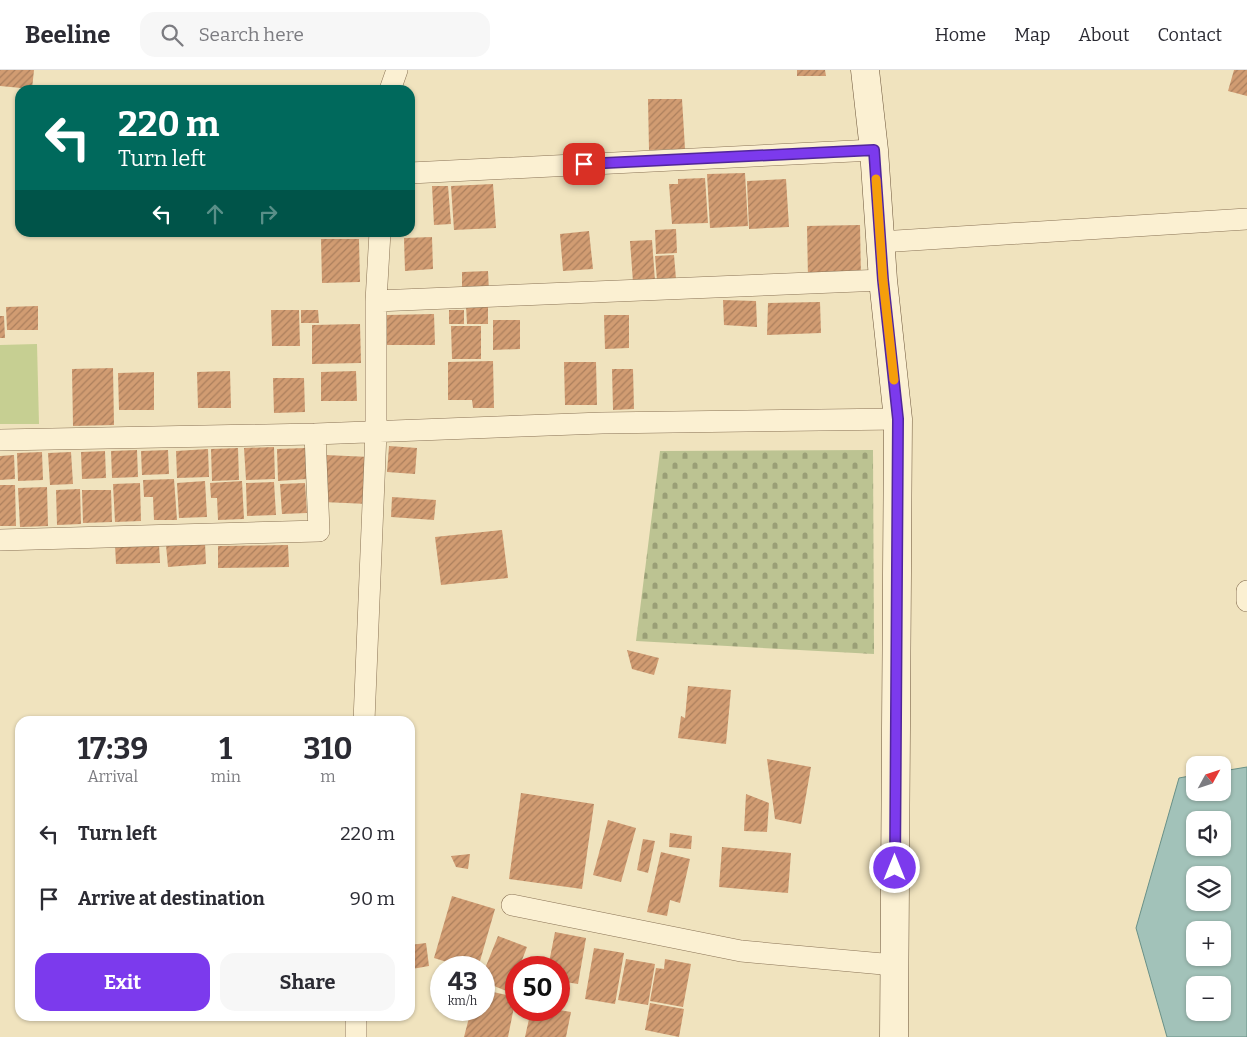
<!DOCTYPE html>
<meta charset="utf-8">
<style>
body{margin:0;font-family:Bitter,serif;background:#f7f7f7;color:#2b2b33;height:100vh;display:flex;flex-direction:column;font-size:19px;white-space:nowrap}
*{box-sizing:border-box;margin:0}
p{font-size:16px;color:#7c7c81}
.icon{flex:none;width:28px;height:28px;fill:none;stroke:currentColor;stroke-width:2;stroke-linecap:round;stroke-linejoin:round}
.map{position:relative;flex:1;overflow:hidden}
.sheet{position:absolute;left:15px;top:646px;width:400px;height:305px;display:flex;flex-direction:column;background:#fff;border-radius:15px;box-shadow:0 1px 4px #0004}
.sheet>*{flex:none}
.banner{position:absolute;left:15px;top:15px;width:400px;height:152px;border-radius:15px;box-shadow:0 1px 4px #0004;background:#00695c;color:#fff;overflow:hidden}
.needle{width:32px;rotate:50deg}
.buttons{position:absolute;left:1186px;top:686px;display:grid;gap:10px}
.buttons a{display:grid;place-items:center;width:45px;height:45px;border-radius:10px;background:#fff;box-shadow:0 1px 4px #0004;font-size:25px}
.speed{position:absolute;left:430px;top:886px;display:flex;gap:10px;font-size:25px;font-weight:700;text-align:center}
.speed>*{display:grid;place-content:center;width:65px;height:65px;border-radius:50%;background:#fff;box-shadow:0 1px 4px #0004;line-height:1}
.speed small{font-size:12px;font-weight:400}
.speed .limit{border:8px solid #d22;background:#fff;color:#111}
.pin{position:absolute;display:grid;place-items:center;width:42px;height:42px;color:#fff;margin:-21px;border-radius:10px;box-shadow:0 2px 8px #0006}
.me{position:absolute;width:55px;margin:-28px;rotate:0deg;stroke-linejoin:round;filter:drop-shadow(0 0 4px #0008)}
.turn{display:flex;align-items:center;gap:18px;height:105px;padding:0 20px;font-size:22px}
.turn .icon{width:65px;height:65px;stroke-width:2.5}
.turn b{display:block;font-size:35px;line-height:42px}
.lanes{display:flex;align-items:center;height:48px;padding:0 20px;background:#0003;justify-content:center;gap:25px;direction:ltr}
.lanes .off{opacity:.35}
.eta{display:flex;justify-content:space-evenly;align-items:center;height:85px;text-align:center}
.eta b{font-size:30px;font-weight:700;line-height:35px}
.button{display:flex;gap:10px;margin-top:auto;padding:10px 20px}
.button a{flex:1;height:58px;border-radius:15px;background:#7c3aed;color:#fff;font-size:20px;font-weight:700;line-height:58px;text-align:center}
.button a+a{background:#f7f7f7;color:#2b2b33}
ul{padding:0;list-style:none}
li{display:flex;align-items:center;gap:15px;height:65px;padding:0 20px}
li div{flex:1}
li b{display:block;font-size:19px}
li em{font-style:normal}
header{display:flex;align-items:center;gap:30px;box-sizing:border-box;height:70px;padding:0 25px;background:#fff;border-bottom:1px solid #e1e1e2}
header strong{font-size:24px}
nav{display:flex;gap:28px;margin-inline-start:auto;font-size:18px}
.search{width:350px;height:45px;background:#f7f7f7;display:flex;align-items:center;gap:12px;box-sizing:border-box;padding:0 18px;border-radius:15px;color:#7c7c81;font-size:19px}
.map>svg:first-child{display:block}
.cemetery{fill:url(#cemetery-stones)}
.garden{fill:#c6cf92}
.water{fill:#a2c2b9;stroke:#699087;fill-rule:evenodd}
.building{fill:url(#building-hatch)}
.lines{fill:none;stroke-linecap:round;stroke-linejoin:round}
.street-casing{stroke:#8a7356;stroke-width:22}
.secondary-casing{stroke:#6b5439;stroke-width:29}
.street{stroke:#fbf0d2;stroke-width:21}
.secondary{stroke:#fbf0d2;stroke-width:28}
.route-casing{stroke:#51269a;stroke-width:12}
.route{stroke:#7c3aed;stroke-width:9}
.slow{stroke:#f59e0b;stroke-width:9}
</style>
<header>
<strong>Beeline</strong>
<div class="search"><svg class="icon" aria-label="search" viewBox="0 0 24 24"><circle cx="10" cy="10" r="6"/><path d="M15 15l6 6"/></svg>Search here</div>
<nav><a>Home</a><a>Map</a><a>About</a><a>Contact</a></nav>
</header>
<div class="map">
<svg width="1247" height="967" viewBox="0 0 1247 967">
<defs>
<pattern id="cemetery-stones" width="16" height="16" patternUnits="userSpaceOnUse" patternTransform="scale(1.25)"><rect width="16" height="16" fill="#bcc392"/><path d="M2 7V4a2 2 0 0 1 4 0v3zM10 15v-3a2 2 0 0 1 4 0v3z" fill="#9a9f76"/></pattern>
<pattern id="building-hatch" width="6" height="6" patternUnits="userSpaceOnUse" patternTransform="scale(1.25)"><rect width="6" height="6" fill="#d19c72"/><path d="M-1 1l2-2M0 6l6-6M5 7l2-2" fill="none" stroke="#ab7f5d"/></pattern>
</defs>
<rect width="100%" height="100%" fill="#f0e3be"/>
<!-- cemetery -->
<path class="cemetery" d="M873,380L874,584L636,571L660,381Z"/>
<!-- garden -->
<path class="garden" d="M37,274L39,354H0V275Z"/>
<!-- water -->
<path class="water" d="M1247,697V967H1167L1136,858L1179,708L1195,705V722H1222L1223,701ZM1195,750H1222V778H1195ZM1195,805H1222V832H1195ZM1195,860H1222V888H1195ZM1195,915H1222V942H1195Z"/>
<!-- building -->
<path class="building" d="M0,0H34L32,19L0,16Z
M797,0H825L826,6H797Z
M1234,0H1247V26L1228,21Z
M648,29H682L685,79L649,80Z
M745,103L748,156L710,158L707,104Z
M705,108L708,153L672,154L669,114H678V109Z
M786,109L789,157L749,159L747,111Z
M493,114L496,158L454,160L451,116Z
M432,116H448L451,154L434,155Z
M860,155L861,208L808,209L807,156Z
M676,159L677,183L656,184L655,160Z
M589,161L593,199L563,201L560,164Z
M432,167L433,199L405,201L404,168Z
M321,169H359L360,212L322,213Z
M652,170L655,211L633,212L630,171Z
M674,185L676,209L657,210L655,186Z
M488,201L489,221H462V202Z
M723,230L756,231L757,257L724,255Z
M820,232L821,263L767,265L768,233Z
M466,235H488V254H467Z
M38,236V260H7L6,237Z
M271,240H299L300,276H272Z
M301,240H318L319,253H301Z
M449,240H464V254H449Z
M434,244L435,275H387V245Z
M604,245H629V278L605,279Z
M0,246H4L5,268H0Z
M493,250H520V279L493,280Z
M360,254L361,293L312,294V255Z
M451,256H481V289H452Z
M493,291L494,338H473L472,330H448V292Z
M564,292H596L597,335H565Z
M113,298L114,355L73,356L72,299Z
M612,299H633L634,339L613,340Z
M230,301L231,338H198L197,302Z
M356,301L357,331H321V302Z
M154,302V340H119L118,303Z
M273,308H304L305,342L274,343Z
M389,376L417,378L415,404L387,402Z
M274,377L275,409L246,410L244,378Z
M238,378L239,410L212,411L211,379Z
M305,378L307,409L278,411L277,379Z
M208,379L209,407L177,408L176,381Z
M137,380L138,407L112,408L111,381Z
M168,380L169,404L142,405L141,381Z
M105,381L106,408L82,409L81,382Z
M42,382L43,410L18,411L17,383Z
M71,382L73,414L50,415L48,383Z
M14,385L15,409L0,410V386Z
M325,385L370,387L368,434L323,432Z
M174,409L177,450H154L153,427H144L143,410Z
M205,411L207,447L179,448L177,413Z
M242,411L244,449L218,450L217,428H211L210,413Z
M274,412L276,445L247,446L246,413Z
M140,413L141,451L115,452L113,414Z
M305,413L307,443L282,444L280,414Z
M0,415H15L16,456H0Z
M47,417L48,456L20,457L18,418Z
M80,419L81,454L57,455L56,420Z
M82,420H111L112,452L83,453Z
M392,427L436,430L434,450L391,447Z
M502,460L508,508L441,515L435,467Z
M205,473L206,494L168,497L166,475Z
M159,474L160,493L116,494L115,475Z
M288,475L289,497L218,498V476Z
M627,580L659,588L654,605L632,599Z
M688,616L731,620L726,674L678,668L681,646L685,648Z
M767,689L811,697L801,754L775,749Z
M521,723L594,734L582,819L509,809Z
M746,724L769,733L767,762L744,761Z
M608,750L636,758L621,812L593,805Z
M670,763L692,766L691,779L669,777Z
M643,769L655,771L648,803L637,800Z
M722,777L791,783L788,823L719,817Z
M661,782L690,789L680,833L670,830L667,846L647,842Z
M470,784L468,799L456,797L451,786Z
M452,826L495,839L478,898H466L434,888Z
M555,862L586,868L578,914L559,911V898H548Z
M498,866L527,877L519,898H516V904L509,922L484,912V901Z
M426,873L429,896L412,899L410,875Z
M594,878L624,883L615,934L585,929Z
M626,889L655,894L648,935L618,930Z
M665,889L691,894L683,937L650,931L656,898L664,899Z
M484,920L516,927L508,967H464L471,940H484Z
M650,933L684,939L679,967L645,960Z
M531,940H559L571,942L566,967H525Z"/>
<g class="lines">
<!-- street casing -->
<g class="street-casing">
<path id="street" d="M390,20L397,0
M410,103L874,80
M880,172L1247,149
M376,231L883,210
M0,370L315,364L602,353L898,349
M0,470L319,461L315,364
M1247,531V521
M364,651L376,362V231L380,162
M512,835L741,881L894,895
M356,967V946"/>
</g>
<!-- secondary casing -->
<g class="secondary-casing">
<path id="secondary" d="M865,0L874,80L883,210L898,349L894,967"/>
</g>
<!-- street -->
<use href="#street" class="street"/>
<!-- secondary -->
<use href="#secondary" class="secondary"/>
</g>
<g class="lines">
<!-- route casing -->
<g class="route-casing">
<path id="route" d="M584,94L874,80L883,210L898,349L895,798"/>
</g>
<!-- route -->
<use href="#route" class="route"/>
<!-- slow -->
<path class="slow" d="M876,109L883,210L894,310"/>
</g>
</svg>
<div class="buttons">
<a><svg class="needle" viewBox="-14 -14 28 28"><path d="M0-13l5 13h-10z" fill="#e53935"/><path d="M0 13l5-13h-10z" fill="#7c7c81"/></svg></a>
<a><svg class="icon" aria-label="sound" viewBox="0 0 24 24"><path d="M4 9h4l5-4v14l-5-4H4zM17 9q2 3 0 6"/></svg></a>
<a><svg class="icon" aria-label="layers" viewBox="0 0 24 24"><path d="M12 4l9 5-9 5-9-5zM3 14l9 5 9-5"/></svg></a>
<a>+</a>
<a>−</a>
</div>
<div class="speed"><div>43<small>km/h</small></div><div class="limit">50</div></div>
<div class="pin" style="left:584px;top:94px;background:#d93025"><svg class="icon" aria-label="arrive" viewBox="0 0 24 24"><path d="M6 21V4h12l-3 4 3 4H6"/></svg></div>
<svg class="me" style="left:895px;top:798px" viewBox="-20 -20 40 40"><circle r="17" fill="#7c3aed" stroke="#fff" stroke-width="3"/><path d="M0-11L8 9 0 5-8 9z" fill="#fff"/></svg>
<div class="banner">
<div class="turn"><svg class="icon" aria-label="left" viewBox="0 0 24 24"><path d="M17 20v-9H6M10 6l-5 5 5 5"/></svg><div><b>220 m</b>Turn left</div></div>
<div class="lanes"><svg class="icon" aria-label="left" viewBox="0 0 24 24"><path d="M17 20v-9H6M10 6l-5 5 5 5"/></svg><svg class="icon off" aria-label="ahead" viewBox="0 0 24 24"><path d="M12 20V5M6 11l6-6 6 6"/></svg><svg class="icon off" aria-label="right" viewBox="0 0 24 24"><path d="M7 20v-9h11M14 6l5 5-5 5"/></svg></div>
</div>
<section class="sheet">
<div class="eta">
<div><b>17:39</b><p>Arrival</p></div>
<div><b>1</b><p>min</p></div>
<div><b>310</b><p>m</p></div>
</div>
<ul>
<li><svg class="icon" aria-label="left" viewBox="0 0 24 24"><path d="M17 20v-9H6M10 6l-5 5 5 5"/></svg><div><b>Turn left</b></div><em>220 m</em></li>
<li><svg class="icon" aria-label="arrive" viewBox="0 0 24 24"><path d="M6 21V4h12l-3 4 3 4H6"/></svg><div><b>Arrive at destination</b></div><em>90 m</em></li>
</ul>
<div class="button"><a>Exit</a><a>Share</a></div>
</section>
</div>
